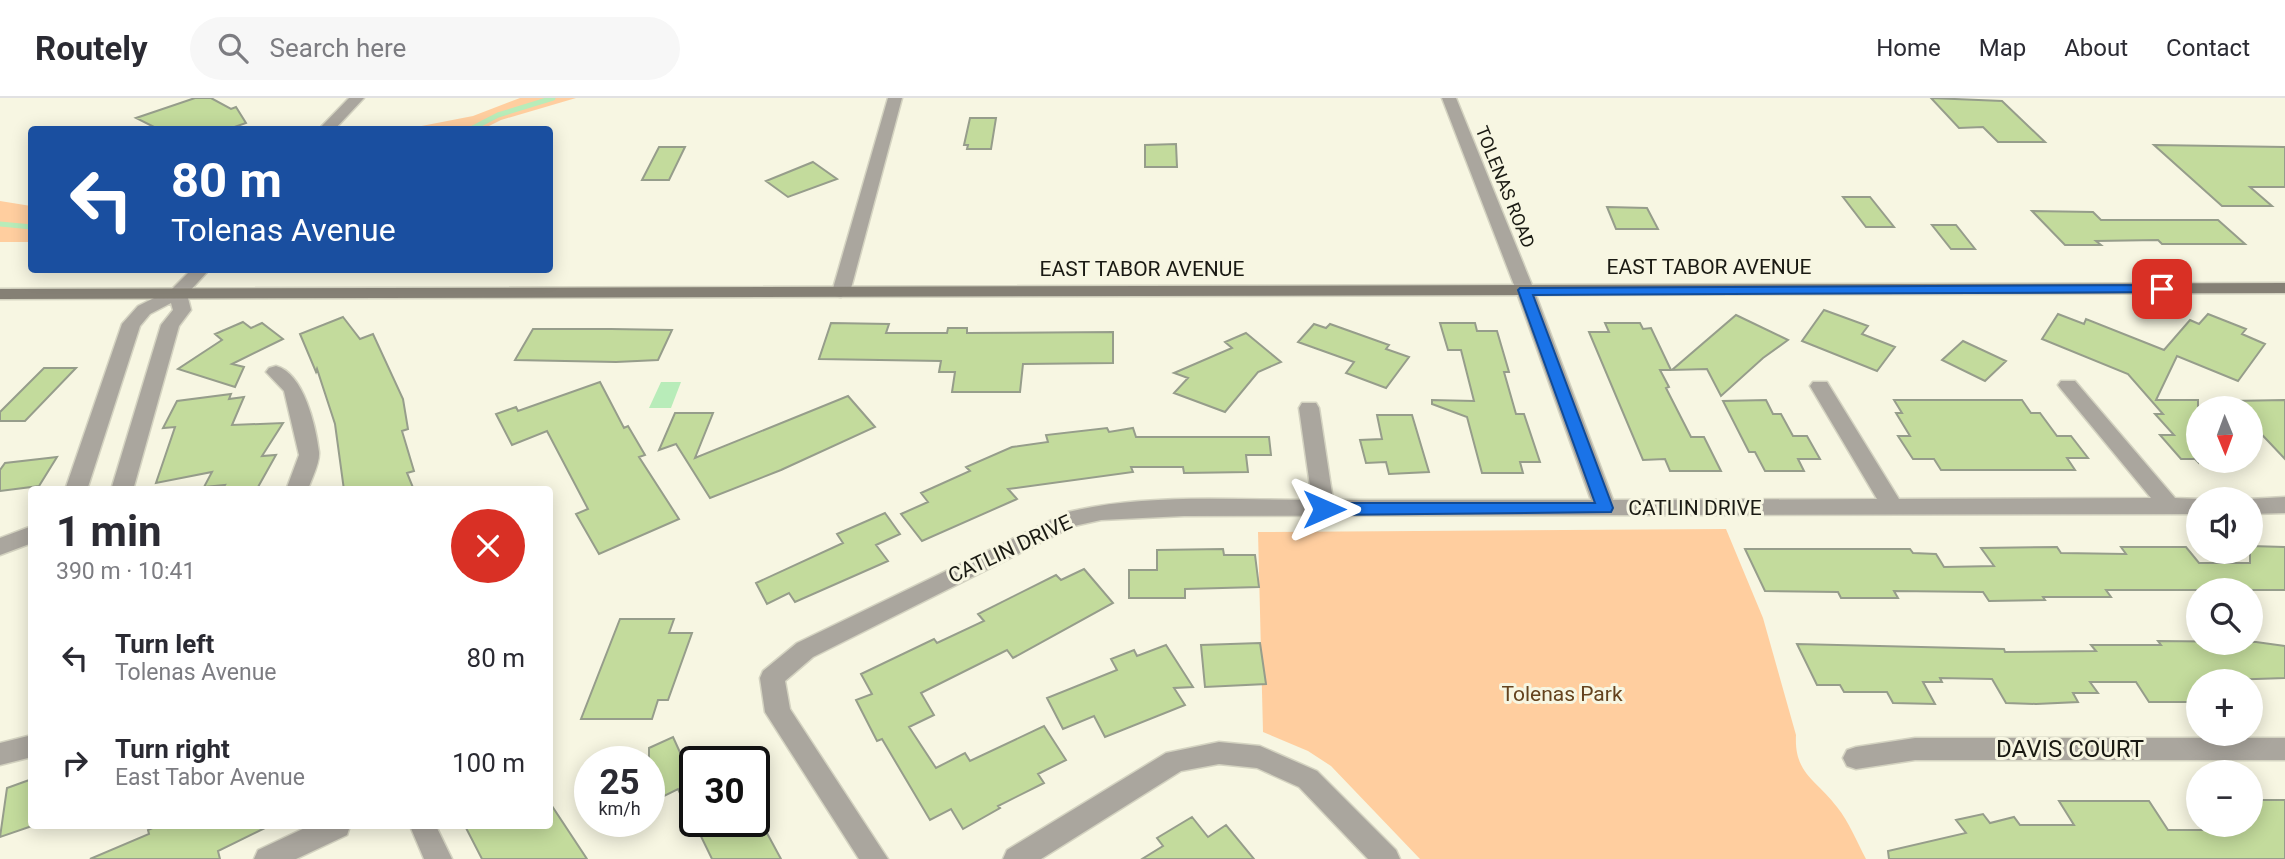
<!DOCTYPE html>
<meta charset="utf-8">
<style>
body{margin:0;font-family:Roboto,sans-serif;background:#f7f7f7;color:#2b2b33;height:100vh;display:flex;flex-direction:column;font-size:26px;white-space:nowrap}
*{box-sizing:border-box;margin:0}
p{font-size:23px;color:#7c7c81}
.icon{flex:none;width:38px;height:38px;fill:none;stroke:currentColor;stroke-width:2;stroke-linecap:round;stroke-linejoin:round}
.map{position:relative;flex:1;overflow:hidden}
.panel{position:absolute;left:28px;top:388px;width:525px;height:343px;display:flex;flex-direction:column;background:#fff;border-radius:7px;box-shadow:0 4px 18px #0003}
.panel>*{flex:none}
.guide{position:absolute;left:28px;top:28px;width:525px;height:147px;border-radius:7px;box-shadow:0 4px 18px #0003;background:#1a4fa0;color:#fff;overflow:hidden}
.needle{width:46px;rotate:179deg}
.buttons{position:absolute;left:2186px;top:298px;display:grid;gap:14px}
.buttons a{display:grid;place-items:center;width:77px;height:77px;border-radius:50%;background:#fff;box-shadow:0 4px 18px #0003;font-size:35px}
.speed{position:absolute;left:574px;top:648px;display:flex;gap:14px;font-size:35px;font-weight:700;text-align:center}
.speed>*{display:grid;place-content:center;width:91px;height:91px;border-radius:50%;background:#fff;box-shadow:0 4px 18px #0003;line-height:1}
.speed small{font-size:18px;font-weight:400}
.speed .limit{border:4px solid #111;border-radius:10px;background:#fff;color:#111}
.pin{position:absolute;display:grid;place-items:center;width:60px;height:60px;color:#fff;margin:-30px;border-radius:14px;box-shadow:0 4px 10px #0006}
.me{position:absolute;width:77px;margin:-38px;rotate:90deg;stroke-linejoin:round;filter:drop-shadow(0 0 5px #0008)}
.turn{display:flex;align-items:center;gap:24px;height:147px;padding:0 28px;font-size:32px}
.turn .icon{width:91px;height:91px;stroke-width:2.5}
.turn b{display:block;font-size:49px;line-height:60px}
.round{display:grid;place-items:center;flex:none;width:74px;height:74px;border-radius:37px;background:#f7f7f7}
.head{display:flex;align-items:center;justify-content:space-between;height:119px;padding:0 28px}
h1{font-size:42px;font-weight:700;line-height:52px}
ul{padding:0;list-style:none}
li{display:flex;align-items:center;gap:21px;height:105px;padding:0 28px}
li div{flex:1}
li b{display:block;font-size:26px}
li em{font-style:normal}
header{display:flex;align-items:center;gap:42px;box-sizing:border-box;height:98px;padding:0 35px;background:#fff;border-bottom:2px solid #e1e1e2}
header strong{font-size:33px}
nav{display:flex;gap:38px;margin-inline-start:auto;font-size:24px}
.search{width:490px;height:63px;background:#f7f7f7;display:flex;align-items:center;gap:18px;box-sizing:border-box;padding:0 24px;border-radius:38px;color:#7c7c81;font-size:26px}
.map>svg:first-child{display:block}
.green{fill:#ffce9f}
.water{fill:#b8ecb9}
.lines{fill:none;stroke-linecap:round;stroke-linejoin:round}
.stream{stroke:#b8ecb9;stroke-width:5}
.building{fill:#c3db9c;stroke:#969d8b;stroke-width:2}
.street-casing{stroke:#d4d3c1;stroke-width:3}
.secondary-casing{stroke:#d4d3c1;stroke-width:3}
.street{fill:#aaa69e;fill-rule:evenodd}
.secondary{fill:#858075;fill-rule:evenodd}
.route{fill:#1a73e8;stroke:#114b97;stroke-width:2}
.labels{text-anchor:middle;stroke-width:6;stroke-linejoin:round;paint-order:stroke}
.far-street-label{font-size:18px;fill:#1a1a13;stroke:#f7f6e2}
.street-label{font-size:21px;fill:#1a1a13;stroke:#f7f6e2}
.park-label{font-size:21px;fill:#64421d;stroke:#f7f6e2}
.near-street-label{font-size:24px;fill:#1a1a13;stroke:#f7f6e2}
</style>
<header>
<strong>Routely</strong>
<div class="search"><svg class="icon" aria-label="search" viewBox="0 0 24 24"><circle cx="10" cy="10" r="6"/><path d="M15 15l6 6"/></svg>Search here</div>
<nav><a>Home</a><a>Map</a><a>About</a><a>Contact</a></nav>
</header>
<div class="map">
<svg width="2285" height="761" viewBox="0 0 2285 761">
<rect width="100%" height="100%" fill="#f7f6e2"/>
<!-- green -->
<path class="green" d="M520,0H576L501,22L483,31H406L473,18Z
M0,103L31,108V144H0Z
M1726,431L1763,520L1796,637C1794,676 1816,681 1837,709C1849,724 1857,744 1866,761H1420L1331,668L1308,653L1263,634L1258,434Z"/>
<!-- water -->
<path class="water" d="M661,284H681L671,310H649Z"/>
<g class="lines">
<!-- stream -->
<path class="stream" d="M469,32L498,17L553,0
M0,126L32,129"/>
</g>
<!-- building -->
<path class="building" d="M195,0H211L231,11L236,9L246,25L226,32H160L136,20Z
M1931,0L2002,3L2045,44H1998L1983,29L1959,30Z
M970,20H996L991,51H967L968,47H964Z
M1176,46L1177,69H1145V47Z
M2154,47L2285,49V89H2250L2272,108H2222Z
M659,49H685L669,82H642Z
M813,64L837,81L788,99L766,83Z
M1843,99H1870L1894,129H1866Z
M1607,109L1647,110L1658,131H1616Z
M2032,113L2093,114L2101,122H2218L2245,146H2162L2158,142L2096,143L2101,147H2065Z
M1932,127H1956L1975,151H1951Z
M1824,212L1868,228L1862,236L1895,249L1877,273L1802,243Z
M2058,216L2084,226L2086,221L2164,252L2190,222L2199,226L2208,216L2246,231L2242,236L2265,246L2238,283L2177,258L2156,302H2198V364L2195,361H2181L2160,337H2174L2155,316H2163L2128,276L2042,241Z
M1736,217L1788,242L1763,260L1721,298L1707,271L1672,272Z
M343,219L360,241L373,236L403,301L408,331L402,333L414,373L407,375L414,392H344L335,326L317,271L316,274L300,236Z
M243,224L251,230L262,225L283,241L232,266L244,269L235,289L178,271L222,242L215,236Z
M831,225L889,226L886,235H947L948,230H967V235L1113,234V265L1023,266L1020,294H952L955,274H939L941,263L819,261Z
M1440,225H1475L1477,233H1497L1509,274H1504L1516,316H1524L1540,364H1520L1523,375H1482L1467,319L1432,306V302L1474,303L1461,252H1448Z
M1605,225H1640L1643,231L1651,230L1671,272H1660L1669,289L1666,290L1691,339H1704L1721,373H1670L1665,361L1643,362L1589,234H1609Z
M1314,226L1326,230L1330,226L1389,247L1386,251L1409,259L1386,290L1346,275L1354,264L1298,244Z
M533,231H611L672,232L658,262L616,264L515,262Z
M1246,235L1281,264L1258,274L1225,314L1174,295L1188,280L1174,275L1232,250L1225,244Z
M1963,243L2006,263L1985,283L1942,262Z
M44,270H76L25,323H0V314Z
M600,284L624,330L628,328L645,357L639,359L679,421L599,456L576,416L588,411L547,333L512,347L496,316L516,309L518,313Z
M231,296L229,301L244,299L232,327L283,325L262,358L276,357L258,389L222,392L225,387L204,389L212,374L156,385L175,329L163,330L177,303Z
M848,298L875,329L781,372L710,400L676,346L659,352L675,315H713L695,360Z
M1766,302L1773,316H1781L1793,338H1807L1820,361H1798L1804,373H1765L1755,354H1749L1723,303Z
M1894,302H2022L2031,315H2040L2057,338H2071L2088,360H2067L2075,372H1941L1934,361H1913L1898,338H1910L1896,315H1902Z
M2285,302V361L2250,324V310H2237L2231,303Z
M1377,317H1412L1429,374L1389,376L1386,364L1366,365L1360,342L1382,341Z
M1107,330L1109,334L1133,330L1136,339H1269L1271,357H1246L1248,374L1184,375L1183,369H1131L1133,374L1008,391L1017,401L922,443L901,416L928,404L921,395L970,373L966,369L1012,349L1048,344L1046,337Z
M57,359L39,388L0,393V372L5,365Z
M885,415L900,436L876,447L888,463L795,504L789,495L767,506L756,485L843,445L837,436Z
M2250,448L2285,449V492H2106L2111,499H2043L2045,502L1989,503L1983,494L1894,493L1898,500H1841L1838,494L1765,493L1745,451H1910L1913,455L1936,456L1944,469L1994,468L1981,450L2057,449L2061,455L2126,456L2121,449H2186L2199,465H2250Z
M1223,451L1224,457H1255L1259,489L1185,491V500H1129V472H1157V452Z
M1084,471L1113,505L1013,560L1007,552L921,595L934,617L909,629L936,670L965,655L970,663L1044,628L1066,662L1038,676L1044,685L998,708L1000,710L963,731L951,711L930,722L882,641L877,643L856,602L872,596L861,576L934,541L937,545L984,523L978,516L1056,477L1061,482Z
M620,521H674L669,535H692L668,602H658L652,621H581Z
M2158,543L2256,544L2285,548V580L2198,583V604H2149L2136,584H2090L2098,595H2073L2078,604L2036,606L2006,605L1992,581L1940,580L1942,584H1923L1935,606L1893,605L1887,594H1844L1840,587H1817L1797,546L2004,551L2005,554L2096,553L2091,547H2161Z
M1260,545L1266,586L1205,589L1201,547Z
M1166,547L1193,589L1174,590L1185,607L1105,639L1094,618L1063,631L1047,600L1117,572L1111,561L1134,552L1137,558Z
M673,639L683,661L695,655V723H754V711L781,761H712L678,691L654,703L649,691V650Z
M32,681V728L0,739L7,690Z
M2250,702H2285V761H1889L1888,753L1966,735L1956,722L1983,716L1990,725L2014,719L2020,727H2074L2059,703H2149L2168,732H2226L2221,726H2250Z
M550,705L587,761H482L465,728H550Z
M1192,719L1208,739L1226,727L1254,761H1142L1163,748L1157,740Z
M157,728H269L218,753L220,761H90L149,736L148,732Z"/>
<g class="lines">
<!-- street casing -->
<g class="street-casing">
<path id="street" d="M349,0H364L334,32H318Z
M888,0H902L850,194L841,199L835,198L832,194Z
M1442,0H1456L1534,192L1613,402L1877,401L1810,288L1813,284H1827L1899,401L2151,400L2061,291L2058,287L2061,283H2075L2175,400L2199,401L2198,416L1184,418L1101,422L1074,428L813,559L785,583L790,611L888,761H859L765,614L760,580L763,573L797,545L1068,414C1146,395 1232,402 1312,402L1299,310L1302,305H1316L1319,310L1333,402H1591L1516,192Z
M191,172H209L187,196L191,212L179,228L133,392H111L161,227L173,212L171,205L150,216L140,228L87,392H65L122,226L138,208L172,191Z
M276,268C304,275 316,329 319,354C320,366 311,381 308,392H286L299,357L284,293L266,274L269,270Z
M2285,399V415L2250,416L2249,401Z
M32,428V445L0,457V440Z
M32,637V659L0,667V645Z
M1915,640H2285V662H1915L1856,671L1847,668L1843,660L1847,652L1856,649Z
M1219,644L1260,648L1317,673L1396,752L1400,761H1368L1299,689L1257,670L1219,666L1181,673L1041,761H1003L1007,752L1166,655Z
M309,728H350L347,737L296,761H254L258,752Z
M410,728H436L452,761H424Z"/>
</g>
<!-- secondary casing -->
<g class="secondary-casing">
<path id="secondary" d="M2285,185V195L0,201V191Z"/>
</g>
<!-- street -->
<use href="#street" class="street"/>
<!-- secondary -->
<use href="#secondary" class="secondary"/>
</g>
<!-- route -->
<path class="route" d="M2162,187L2166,188V194L1533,197L1613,410L1611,414L1324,417L1316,411L1324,405H1595L1518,192L1520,190Z"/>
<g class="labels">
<!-- far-street labels -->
<g class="far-street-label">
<text transform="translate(1505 89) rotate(68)" y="6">TOLENAS ROAD</text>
</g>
<!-- street labels -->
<g class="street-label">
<text x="1709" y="176">EAST TABOR AVENUE</text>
<text x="1142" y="178">EAST TABOR AVENUE</text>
<text x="1695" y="417">CATLIN DRIVE</text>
<text transform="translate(1010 451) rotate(-25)" y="7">CATLIN DRIVE</text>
</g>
<!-- park labels -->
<g class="park-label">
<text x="1562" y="603">Tolenas Park</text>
</g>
<!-- near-street labels -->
<g class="near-street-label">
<text x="2070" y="659">DAVIS COURT</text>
</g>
</g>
</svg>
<div class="buttons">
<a><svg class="needle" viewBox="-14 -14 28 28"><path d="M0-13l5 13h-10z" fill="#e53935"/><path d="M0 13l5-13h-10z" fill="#7c7c81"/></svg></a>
<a><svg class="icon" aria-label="sound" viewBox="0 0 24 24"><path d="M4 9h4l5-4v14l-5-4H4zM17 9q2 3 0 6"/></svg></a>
<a><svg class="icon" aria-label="search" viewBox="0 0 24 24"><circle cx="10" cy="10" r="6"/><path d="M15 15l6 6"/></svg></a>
<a>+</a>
<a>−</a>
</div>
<div class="speed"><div>25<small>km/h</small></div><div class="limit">30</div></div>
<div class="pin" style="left:2162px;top:191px;background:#d93025"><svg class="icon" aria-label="arrive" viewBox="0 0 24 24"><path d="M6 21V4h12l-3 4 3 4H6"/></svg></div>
<svg class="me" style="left:1324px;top:411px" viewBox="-20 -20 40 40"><path d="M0-17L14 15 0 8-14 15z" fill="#1a73e8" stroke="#fff" stroke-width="4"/></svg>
<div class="guide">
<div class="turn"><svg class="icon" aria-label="left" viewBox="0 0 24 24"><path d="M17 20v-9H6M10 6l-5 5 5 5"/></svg><div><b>80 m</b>Tolenas Avenue</div></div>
</div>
<section class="panel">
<div class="head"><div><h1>1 min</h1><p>390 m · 10:41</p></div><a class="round" style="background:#d93025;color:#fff"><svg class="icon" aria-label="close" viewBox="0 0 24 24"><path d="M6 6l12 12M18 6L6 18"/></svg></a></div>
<ul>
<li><svg class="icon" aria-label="left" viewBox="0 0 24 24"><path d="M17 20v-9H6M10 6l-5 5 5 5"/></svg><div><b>Turn left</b><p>Tolenas Avenue</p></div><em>80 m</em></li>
<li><svg class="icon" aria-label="right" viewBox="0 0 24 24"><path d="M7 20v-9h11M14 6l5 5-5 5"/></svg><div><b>Turn right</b><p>East Tabor Avenue</p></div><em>100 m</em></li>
</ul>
</section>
</div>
